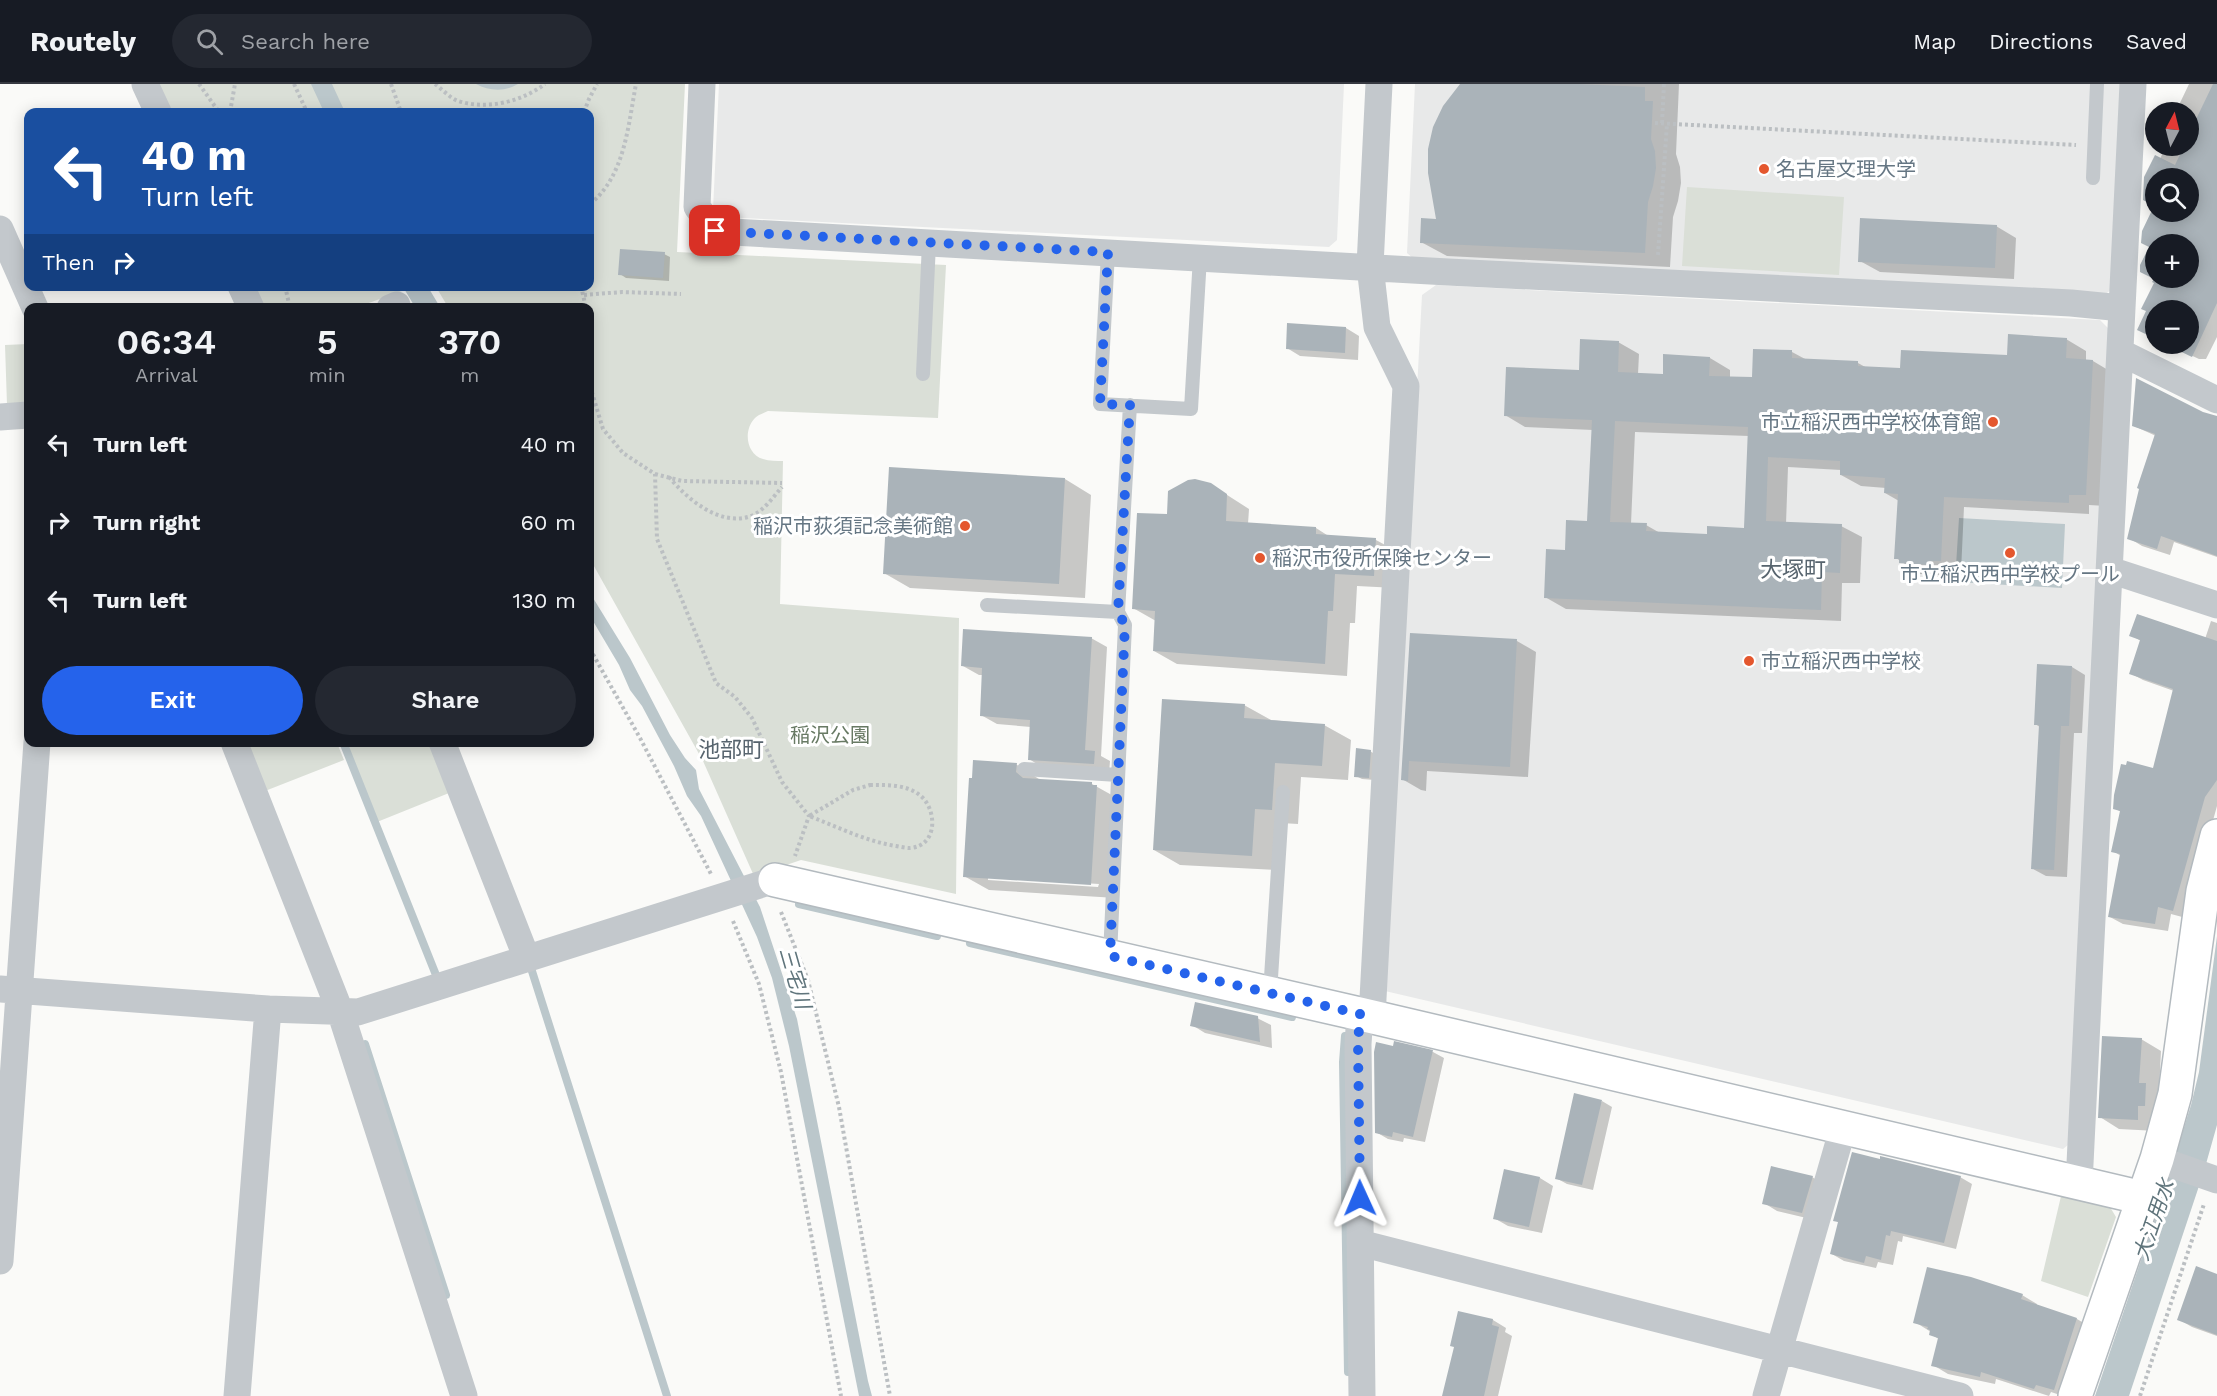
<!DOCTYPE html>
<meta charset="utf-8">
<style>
body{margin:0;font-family:"Work Sans","Noto Sans JP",sans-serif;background:#242831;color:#f1f3f6;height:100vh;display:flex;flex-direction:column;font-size:22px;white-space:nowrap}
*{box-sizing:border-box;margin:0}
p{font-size:20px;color:#9ea1a6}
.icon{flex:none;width:33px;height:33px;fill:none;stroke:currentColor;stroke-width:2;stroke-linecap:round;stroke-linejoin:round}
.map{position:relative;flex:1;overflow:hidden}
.sheet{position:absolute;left:24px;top:219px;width:570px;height:444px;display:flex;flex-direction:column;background:#171b24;border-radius:12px;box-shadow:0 3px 15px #0003}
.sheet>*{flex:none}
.banner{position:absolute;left:24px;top:24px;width:570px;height:183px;border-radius:12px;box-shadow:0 3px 15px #0003;background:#1a4fa0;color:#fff;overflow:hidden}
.needle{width:39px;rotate:7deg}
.tools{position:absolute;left:2145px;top:18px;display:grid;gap:12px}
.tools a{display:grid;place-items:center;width:54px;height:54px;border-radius:50%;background:#171b24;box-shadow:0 3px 15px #0003;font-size:30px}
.pin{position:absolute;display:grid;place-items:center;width:51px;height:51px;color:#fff;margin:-26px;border-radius:12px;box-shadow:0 3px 9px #0006}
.me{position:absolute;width:66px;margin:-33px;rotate:359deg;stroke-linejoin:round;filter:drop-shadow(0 0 4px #0008)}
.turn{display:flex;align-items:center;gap:21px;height:126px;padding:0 18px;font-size:27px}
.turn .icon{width:78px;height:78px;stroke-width:2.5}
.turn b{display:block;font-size:42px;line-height:51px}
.then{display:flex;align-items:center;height:57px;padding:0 18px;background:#0003;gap:12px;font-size:22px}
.eta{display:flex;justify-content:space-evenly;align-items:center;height:102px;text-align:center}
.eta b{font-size:36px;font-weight:600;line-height:42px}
.button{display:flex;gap:12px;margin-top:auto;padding:12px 18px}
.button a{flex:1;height:69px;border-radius:36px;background:#2563eb;color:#fff;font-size:24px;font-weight:600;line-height:69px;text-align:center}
.button a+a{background:#242831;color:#f1f3f6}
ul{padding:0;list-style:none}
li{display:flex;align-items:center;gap:18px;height:78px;padding:0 18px}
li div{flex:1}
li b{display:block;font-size:22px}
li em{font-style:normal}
header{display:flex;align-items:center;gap:36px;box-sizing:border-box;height:84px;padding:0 30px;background:#171b24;border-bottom:2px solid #363941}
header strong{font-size:28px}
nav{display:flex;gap:33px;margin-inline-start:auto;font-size:21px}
.search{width:420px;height:54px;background:#242831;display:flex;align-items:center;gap:15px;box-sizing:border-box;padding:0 21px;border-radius:33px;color:#9ea1a6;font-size:22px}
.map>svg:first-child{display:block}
.built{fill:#e8e9e9}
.green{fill:#dadfd7}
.water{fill:#bbc7cb}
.shadow{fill:#0003;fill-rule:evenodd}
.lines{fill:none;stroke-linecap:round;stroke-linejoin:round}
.stream{stroke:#bbc7cb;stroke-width:8}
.building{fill:#aab3b9;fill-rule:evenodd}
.secondary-casing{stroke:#b3babf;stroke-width:36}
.path{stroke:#bbbfc2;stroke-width:4;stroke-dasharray:3 3;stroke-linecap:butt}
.lane{stroke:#c3c8cc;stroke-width:14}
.street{stroke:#c3c8cc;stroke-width:27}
.secondary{stroke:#fff;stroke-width:33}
.route{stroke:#2563eb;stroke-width:10;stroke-dasharray:0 18}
.poi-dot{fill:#e4572e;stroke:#fff;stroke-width:2}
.labels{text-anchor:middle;stroke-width:6;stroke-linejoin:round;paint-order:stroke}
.poi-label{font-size:20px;fill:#657683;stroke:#fff;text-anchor:start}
.park-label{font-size:20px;fill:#687a64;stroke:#fff}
.water-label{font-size:21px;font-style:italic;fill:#60757c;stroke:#fff}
.quarter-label{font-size:22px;fill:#57646e;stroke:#fff}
</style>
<header>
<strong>Routely</strong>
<div class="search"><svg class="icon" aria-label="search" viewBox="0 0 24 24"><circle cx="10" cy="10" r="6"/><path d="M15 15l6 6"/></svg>Search here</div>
<nav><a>Map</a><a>Directions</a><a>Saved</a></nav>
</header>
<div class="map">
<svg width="2217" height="1312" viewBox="0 0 2217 1312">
<rect width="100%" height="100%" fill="#fafaf8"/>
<!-- built -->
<path class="built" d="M719,0H1344L1337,156L1329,163L722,133L713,126Z
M1415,0H2121L2112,205L2103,212L1415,176L1407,169Z
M1436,201L2100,236L2110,246L2073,1057L2063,1065L1385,907L1422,211Z"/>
<!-- green -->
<path class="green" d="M155,0H685L677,168L946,181L938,334L768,327C764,329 758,331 755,334C743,346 746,370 763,375C769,377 777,377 783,377L780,520L959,534L956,810L801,776L754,792L703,677L590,475V224L448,223L436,203L590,202V28H169Z
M1687,103L1844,113L1839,191L1682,182Z
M252,203H413L355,224L262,223Z
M28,260V319L7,321L5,261Z
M246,659H337L344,676L265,707Z
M347,659H434L454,707L377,738Z
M2062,1108L2107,1118L2116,1133L2088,1213L2041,1197Z"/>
<!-- water -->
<path class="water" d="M311,0H332L345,28H324Z
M476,0H518C505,8 489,7 476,0Z
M403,203H428L440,223H415Z
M1959,434L2065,440L2062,504L1955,498Z
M590,509L630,574L670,651L685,674L696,686L699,705L760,823L797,935L868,1297L872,1312H859L789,962L772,894L757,853L701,732L687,712L674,682L642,622L630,606L619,581L590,532Z
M2217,852V1041L2204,1087L2129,1312H2095L2160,1120L2191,1021L2199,988Z"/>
<!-- shadow -->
<path class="shadow" d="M1462,0H1679L1676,70L1680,83L1681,99L1678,117L1673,133L1670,183L1447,172L1421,158L1437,137Z
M2189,0H2217V253L2206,275H2199L2167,260H2188V226L2147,227L2156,199L2150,163L2156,128H2188V94H2156L2160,75L2166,62H2188V28H2182L2184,23L2179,21ZM2156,160H2188V194H2156Z
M1996,142L2016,154L2014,195L1880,188L1860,177Z
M664,170L670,173L669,197L626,194L620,190Z
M1289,241L1346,244L1359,252L1358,276L1300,272L1287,264Z
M2066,255L2086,267V277H2093L2113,289L2106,422L2089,421V430L1964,423L1961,488H1952L1951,492L1920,490L1896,474L1899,417L1885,409L1886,404L1861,402L1841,391V386L1788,383L1786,440L1841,442L1862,453L1860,499H1842L1841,537L1566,525L1545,513L1566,467L1588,438L1593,346L1525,343L1505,331L1581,287L1618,258L1639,270L1638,290L1664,291L1665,272L1710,274L1730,286V294L1753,295L1792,268L1807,276L1858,279L1867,284L1901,286L2008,273ZM1635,348L1749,352L1745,445L1709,451L1660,449L1646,441L1631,440Z
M2210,332L2217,333V473L2174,458L2170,471L2142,462L2129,454L2156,352L2134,342Z
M1065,395L1091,411L1085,514L910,504L884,489Z
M1210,400L1249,425L1248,440L1316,444L1330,453L1376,456L1398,468L1396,504L1357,502L1355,539H1350L1347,592L1177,580L1154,567L1156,537L1133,524L1168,432Z
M2211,537L2217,539V722L2186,834L2171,830L2168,847L2123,840L2110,833L2121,772L2113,767L2121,728L2115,724L2154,685L2174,607L2143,596L2130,589L2141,557L2131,551L2205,555Z
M1411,550L1517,557L1536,568L1528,693L1427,687L1426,707L1421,706L1402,695Z
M1091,554L1107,563L1101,672L1110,677L1109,689L1045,685L1029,675L1031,643L997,640L981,631L983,591H979L963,582Z
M2039,581L2072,583L2085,591L2082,649H2074L2067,793L2046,792L2033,785L2040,643L2035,640Z
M1244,621L1271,636L1324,641L1351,656L1348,696L1301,693L1298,740L1281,739L1278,786L1180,781L1154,766Z
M1370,667L1376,671L1375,696L1362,695L1356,692Z
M975,678L1017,681L1042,697L1092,700L1117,714L1116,814L989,806L964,792ZM988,793L1099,800L1098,803L988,796Z
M1257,934L1271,941L1272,964L1205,949L1192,941Z
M2141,955L2161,967L2157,1047L2119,1045L2100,1033Z
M1395,959L1433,968L1444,974L1425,1058L1404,1054L1403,1058L1388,1055L1376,1048Z
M1602,1017L1612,1023L1593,1106L1567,1100L1556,1094Z
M1505,1086L1540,1094L1553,1102L1542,1149L1508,1142L1494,1134Z
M1812,1093L1825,1101L1815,1136L1777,1127L1764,1119Z
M1960,1093L1972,1100L1956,1165L1903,1152L1902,1158L1898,1157L1893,1181L1878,1178L1876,1184L1844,1177L1832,1170L1840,1139L1835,1136Z
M2217,1191V1252L2192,1243L2178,1235Z
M2022,1211L2037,1220V1222L2077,1235L2092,1244L2063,1312L2051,1308L2049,1312L1996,1295L1995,1300L1948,1290L1933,1281L1939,1255L1930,1250L1931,1248L1915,1238Z
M1459,1229L1493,1236L1506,1244L1505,1248L1512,1252L1498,1312H1443L1456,1263Z"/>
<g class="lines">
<!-- stream -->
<path class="stream" d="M343,658L436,891
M799,820L937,852
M970,859L1292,933
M531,884L667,1312
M1345,952L1343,978L1348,1288
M365,960L446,1211"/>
</g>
<!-- building -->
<path class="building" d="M1460,0H1578L1645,3V17H1653L1651,55L1655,67L1656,84L1653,102L1648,118L1645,169L1420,159L1421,134L1436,135L1428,89V65L1433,43L1443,22Z
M2213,0H2217V219L2192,273L2165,260H2188V226H2156V255L2137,246L2146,227L2141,225L2154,199L2152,198L2154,195L2140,188V181L2149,163L2141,159L2142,147L2154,122L2143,116L2144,93L2155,71L2175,81L2184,62H2188V52ZM2156,94H2188V128H2156ZM2156,160H2188V194H2156Z
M1860,134L1997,141L1995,184L1858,178Z
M620,165L665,168L663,194L618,191Z
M1287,239L1346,243L1345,269L1286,265Z
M2008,250L2067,254L2066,274L2093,276L2086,411H2069V419L1944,413L1941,477H1932L1931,481L1899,479V475H1894L1898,410L1884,409L1885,394L1840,391V377L1768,373L1766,437L1842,440L1840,489L1822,488L1821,526L1544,514L1546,465L1565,466L1566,436L1587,437L1592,336L1504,332L1506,283L1579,286L1580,255L1619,257L1618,288L1663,290V270L1710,273L1709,292L1752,293L1753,265L1792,266V274L1858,277V282L1900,284L1901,266L2007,271ZM1615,337L1748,343L1744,444L1707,442V450L1646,447L1647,439L1610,438Z
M2136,294L2203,328L2217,332V472L2161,452L2157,465L2127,455L2139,405L2137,404L2155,350L2132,342Z
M889,383L1065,394L1059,500L883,490Z
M1195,395L1211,399L1227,410L1226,437L1316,443V450L1376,454L1374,492L1335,490L1333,527H1328L1325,580L1153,567L1155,527L1132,525L1137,429L1167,430L1168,407L1188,396Z
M2137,530L2217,557V696L2205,713L2173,827L2158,823L2155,840L2108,833L2120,770L2111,768L2120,727L2113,725L2114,711L2121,680L2126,681L2127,677L2153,684L2173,605L2129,590L2140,556L2129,552Z
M963,545L1092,553L1085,666L1095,667L1094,680L1028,676L1030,636L980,632L982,584L961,582Z
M1410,549L1517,555L1510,683L1409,677L1408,697L1401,696Z
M2037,580L2072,582L2069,642H2061L2054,786L2031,785L2039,641H2034Z
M1162,615L1245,620L1244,634L1325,640L1322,682L1275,679L1272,726L1255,725L1252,772L1153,766Z
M1356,664L1371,666L1369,694L1354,693Z
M973,676L1017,679L1016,688L1023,694L1092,698V701H1097L1091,801L963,793L969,694H972Z
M1195,918L1258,932L1260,958L1190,942Z
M2102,952L2142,954L2139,999H2146L2145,1022H2138V1036L2098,1034Z
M1394,957L1433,966L1413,1053L1393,1048L1392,1053L1375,1049L1374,968L1376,958L1393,962Z
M1574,1009L1602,1016L1582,1101L1555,1095Z
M1852,1068L1880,1075V1072L1961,1092L1944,1159L1891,1147L1890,1152L1886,1151L1881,1176L1866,1172L1864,1179L1830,1170L1838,1138L1833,1137Z
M1771,1082L1813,1092L1802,1129L1762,1120Z
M1504,1085L1540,1093L1529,1143L1493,1135Z
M2196,1182L2217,1190V1251L2177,1236Z
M1927,1183L1971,1193L2023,1210L2021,1215L2077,1234L2054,1306L2036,1301L2034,1305L1981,1288L1980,1293L1931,1282L1938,1254L1929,1251L1930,1246L1927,1245L1928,1243L1913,1239Z
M1458,1227L1493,1235L1492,1241L1499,1243L1484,1312H1442L1454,1263L1450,1262Z"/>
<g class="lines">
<!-- secondary casing -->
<g class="secondary-casing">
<path id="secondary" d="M775,796L1360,930L2143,1114
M2075,1312L2157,1075L2175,1010L2203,807L2217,752"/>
</g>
<!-- path -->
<path class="path" d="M199,0L219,28
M294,0L307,28
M391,0L401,28
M435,0C442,5 450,14 458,17C487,26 521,18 545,0
M230,28L235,0
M584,28L589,15L597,0
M1655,39L2076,61
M1662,39L1664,0
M590,120C625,92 628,42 636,0
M1658,171L1667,40
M285,202L290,224
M581,202L586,224
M584,211L622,208L681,210
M590,247V257
M590,302L603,345L623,369L655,390L657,455L716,599L735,613L752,634L782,698L809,732L795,772
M655,390L682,397L782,399
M669,393C687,415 720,443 751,432C764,427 773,413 782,403
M590,565L640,654L711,790
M870,701C888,701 909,700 923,714C937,729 937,762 910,764C906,764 901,763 896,762C865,757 838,743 809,732L853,706Z
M781,828L808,896L839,1023L890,1312
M733,837L759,900L781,988L841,1312
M2140,1312L2204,1120"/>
<!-- lane -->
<path class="lane" d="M2093,94L2097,0
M1108,168L1100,320L1191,325L1200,173
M923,290L929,159
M987,521L1118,528
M1024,685L1118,691
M1110,872L1125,541L1118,528L1130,321
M1270,909L1283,708"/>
<!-- street -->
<path class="street" d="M145,0L158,28
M702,0L697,123L715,147L1448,188L2071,219L2122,224
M0,145L35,224
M241,202L251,224
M390,224L397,221
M2120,268L2217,316
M0,333L28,331
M2110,486L2217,521
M234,658L340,927L464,1312
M442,658L527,875
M0,905L268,925L358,928L775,796
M1360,930L1358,960L1362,1312
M1372,933L1406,302L1377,243L1370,182L1379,0
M2157,1075L2217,1096
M2079,1100L2133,0
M1360,1159L1960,1312
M0,1177L37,658
M237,1312L268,925
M1766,1312L1843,1044"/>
<!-- secondary -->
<use href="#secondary" class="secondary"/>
</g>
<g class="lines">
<!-- route -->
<path class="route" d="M715,147L1108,168L1100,320L1130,321L1118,528L1125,541L1110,872L1360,930L1358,960L1360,1114"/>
</g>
<!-- markers -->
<g class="poi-dot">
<circle cx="1764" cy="85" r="6"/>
<circle cx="1993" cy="338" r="6"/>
<circle cx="965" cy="442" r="6"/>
<circle cx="2010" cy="469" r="6"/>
<circle cx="1260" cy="474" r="6"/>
<circle cx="1749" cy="577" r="6"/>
</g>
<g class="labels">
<!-- poi labels -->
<g class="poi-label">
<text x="1776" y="92">名古屋文理大学</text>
<text x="1981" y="345" text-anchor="end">市立稲沢西中学校体育館</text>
<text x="953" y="449" text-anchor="end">稲沢市荻須記念美術館</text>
<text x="1272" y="481">稲沢市役所保険センター</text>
<text x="2010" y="497" text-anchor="middle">市立稲沢西中学校プール</text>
<text x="1761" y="584">市立稲沢西中学校</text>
</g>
<!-- park labels -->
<g class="park-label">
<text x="830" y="658">稲沢公園</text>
</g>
<!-- water labels -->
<g class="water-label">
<text transform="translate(795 894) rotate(74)" y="7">三宅川</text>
<text transform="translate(2154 1136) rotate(-71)" y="7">大江用水</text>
</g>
<!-- quarter labels -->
<g class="quarter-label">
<text x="1793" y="493">大塚町</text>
<text x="731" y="673">池部町</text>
</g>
</g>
</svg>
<div class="tools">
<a><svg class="needle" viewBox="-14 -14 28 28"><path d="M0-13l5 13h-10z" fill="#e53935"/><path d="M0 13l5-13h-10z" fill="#9ea1a6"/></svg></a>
<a><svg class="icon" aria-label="search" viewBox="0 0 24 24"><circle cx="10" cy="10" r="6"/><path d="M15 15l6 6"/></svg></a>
<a>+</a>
<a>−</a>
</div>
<div class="pin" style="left:715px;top:147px;background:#d93025"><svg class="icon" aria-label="arrive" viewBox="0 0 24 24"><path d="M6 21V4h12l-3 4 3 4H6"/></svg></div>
<svg class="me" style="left:1360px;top:1114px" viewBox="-20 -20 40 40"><path d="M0-17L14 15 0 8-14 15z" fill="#2563eb" stroke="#fff" stroke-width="4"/></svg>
<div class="banner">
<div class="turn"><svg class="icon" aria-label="left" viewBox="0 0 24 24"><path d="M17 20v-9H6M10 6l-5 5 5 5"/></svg><div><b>40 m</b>Turn left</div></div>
<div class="then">Then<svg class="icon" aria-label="right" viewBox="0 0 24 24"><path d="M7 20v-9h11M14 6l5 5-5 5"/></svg></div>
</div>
<section class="sheet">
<div class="eta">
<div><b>06:34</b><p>Arrival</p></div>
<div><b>5</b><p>min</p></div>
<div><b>370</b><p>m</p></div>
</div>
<ul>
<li><svg class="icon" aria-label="left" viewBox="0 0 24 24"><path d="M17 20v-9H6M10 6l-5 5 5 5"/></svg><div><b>Turn left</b></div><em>40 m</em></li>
<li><svg class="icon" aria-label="right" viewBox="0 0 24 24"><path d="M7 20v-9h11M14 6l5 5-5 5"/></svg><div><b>Turn right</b></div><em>60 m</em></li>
<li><svg class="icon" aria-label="left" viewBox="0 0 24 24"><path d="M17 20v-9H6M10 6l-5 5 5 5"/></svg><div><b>Turn left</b></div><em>130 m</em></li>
</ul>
<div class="button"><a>Exit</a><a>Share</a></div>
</section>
</div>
